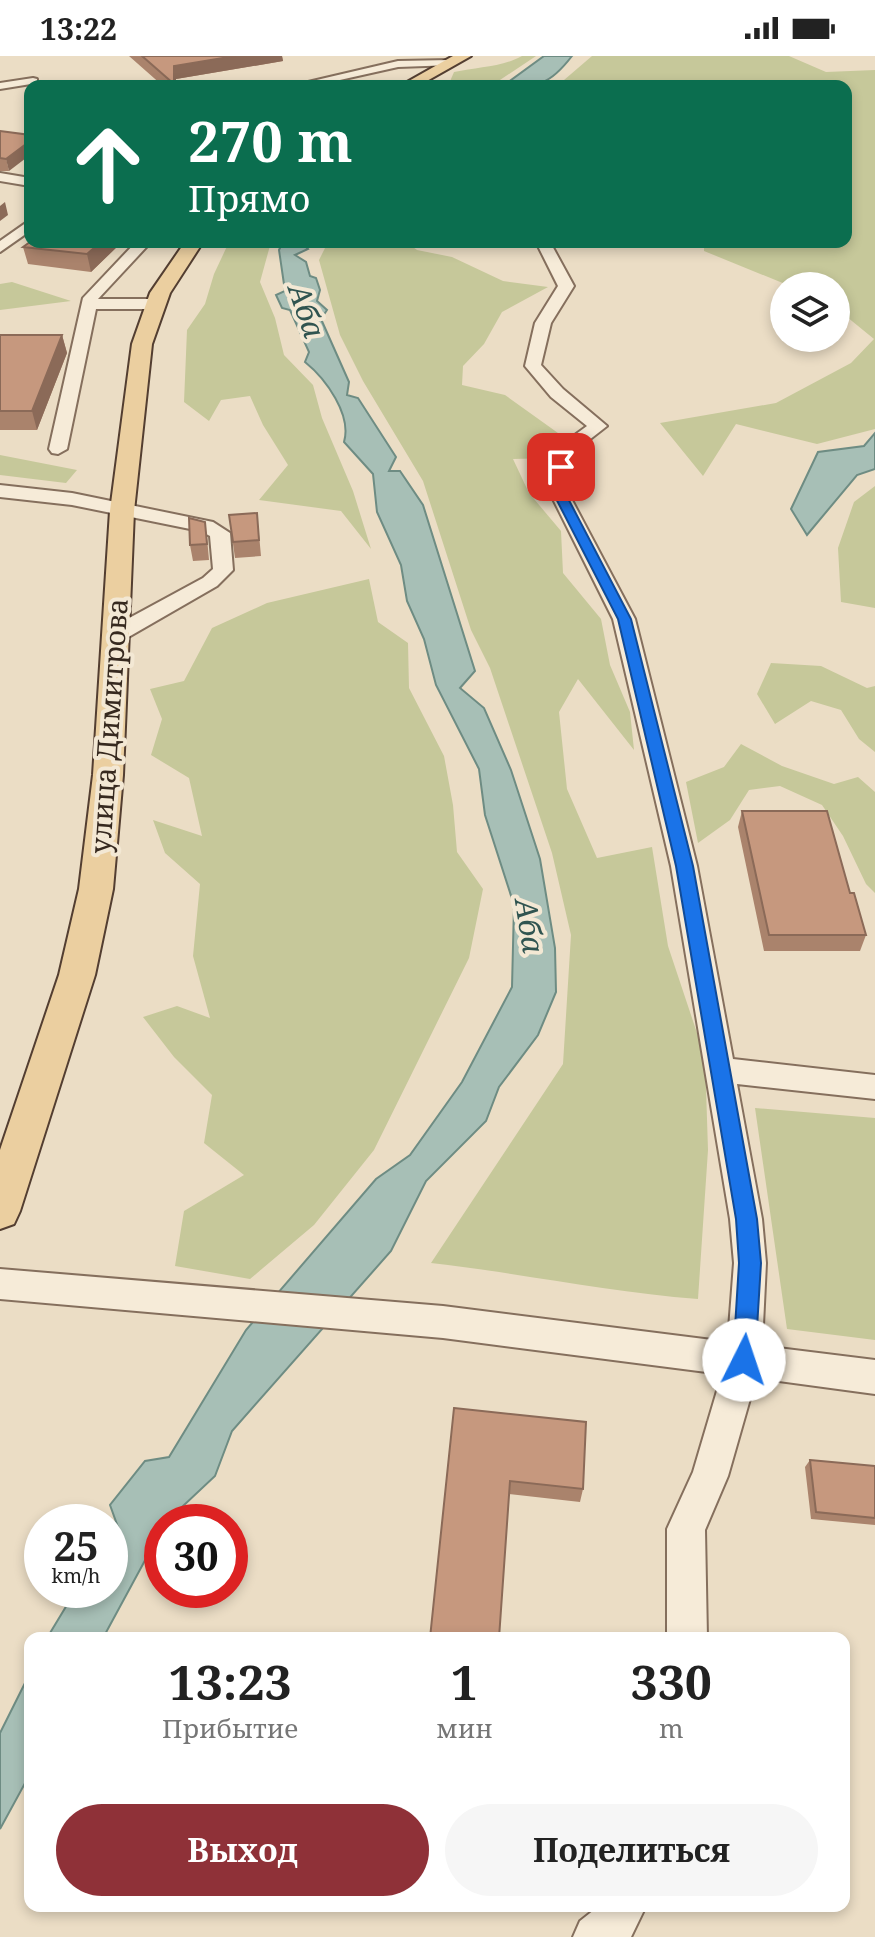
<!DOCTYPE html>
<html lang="ru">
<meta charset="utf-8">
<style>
body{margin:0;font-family:"Noto Serif",serif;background:#f6f6f6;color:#222;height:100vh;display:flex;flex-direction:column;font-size:30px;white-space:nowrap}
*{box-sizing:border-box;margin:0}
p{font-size:26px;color:#767676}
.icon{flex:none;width:44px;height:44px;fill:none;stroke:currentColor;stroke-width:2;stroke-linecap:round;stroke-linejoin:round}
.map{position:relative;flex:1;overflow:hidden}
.details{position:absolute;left:24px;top:1576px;width:826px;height:280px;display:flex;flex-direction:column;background:#fff;border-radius:16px;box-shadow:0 4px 12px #0003}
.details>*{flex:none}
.banner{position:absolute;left:24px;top:24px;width:828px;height:168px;border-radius:16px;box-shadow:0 4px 12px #0003;background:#0b6e4f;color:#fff;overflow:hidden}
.fabs{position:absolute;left:770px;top:216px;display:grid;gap:16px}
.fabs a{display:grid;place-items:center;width:80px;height:80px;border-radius:50%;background:#fff;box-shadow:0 4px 12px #0003;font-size:40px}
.speed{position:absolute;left:24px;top:1448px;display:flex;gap:16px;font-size:40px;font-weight:700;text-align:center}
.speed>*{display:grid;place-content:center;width:104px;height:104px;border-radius:50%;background:#fff;box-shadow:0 4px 12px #0003;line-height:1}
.speed small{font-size:20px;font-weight:400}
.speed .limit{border:12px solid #d22;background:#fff;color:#111}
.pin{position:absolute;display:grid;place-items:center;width:68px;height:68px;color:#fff;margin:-34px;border-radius:16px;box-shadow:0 4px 12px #0006}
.me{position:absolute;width:88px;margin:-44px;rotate:4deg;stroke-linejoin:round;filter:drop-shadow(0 0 6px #0008)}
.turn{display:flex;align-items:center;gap:28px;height:168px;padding:0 32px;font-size:36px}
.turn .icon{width:104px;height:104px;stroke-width:2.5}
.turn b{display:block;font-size:56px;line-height:68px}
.eta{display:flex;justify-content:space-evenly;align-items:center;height:136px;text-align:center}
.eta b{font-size:48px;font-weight:700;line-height:56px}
.primary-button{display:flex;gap:16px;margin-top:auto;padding:16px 32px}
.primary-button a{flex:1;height:92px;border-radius:48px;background:#8f3138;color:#fff;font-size:32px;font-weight:700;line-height:92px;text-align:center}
.primary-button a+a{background:#f6f6f6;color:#222}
.status{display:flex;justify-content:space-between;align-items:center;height:56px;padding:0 40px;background:#fff;direction:ltr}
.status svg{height:22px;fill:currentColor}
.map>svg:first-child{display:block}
.green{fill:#c6c89a}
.water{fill:#a7bfb6;stroke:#6e8c83;stroke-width:2}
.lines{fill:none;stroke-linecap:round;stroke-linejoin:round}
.minor-casing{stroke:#856f5d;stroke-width:4}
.major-casing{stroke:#533e31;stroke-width:4}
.minor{fill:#f6ebd8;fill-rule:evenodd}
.major{fill:#ebcfa0;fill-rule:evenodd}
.wall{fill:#aa836c}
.shaded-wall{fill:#8b6a58}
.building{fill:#c6987e;stroke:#8b6a58;stroke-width:2}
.route{fill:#1a73e8;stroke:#114b97;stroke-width:2}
.labels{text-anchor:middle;stroke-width:8;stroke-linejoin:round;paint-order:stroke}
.street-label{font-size:28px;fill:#36291f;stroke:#f3e8d4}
.water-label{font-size:30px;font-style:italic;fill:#305450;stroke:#f3e8d4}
</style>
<div class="status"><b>13:22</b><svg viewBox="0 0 49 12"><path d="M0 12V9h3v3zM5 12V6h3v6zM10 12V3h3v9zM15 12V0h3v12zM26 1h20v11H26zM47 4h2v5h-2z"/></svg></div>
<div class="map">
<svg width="875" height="1881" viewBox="0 0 875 1881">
<rect width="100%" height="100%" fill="#ebddc5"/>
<!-- green -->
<path class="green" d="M522,0H536L491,30H448L454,16C477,11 502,11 522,0Z
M592,0H789L826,16L875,14V373L817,388L736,368L703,420L660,367L776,347L851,307L874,283L836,252V230H790L704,195V186H846V30H557Z
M229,186H271L260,226L275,262L284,299L313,329L322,362L353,435L371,493L341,455L259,444L288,409L263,369L250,340L221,344L209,365L184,346L187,274L205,248L214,218Z
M328,186H406L417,194L452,201L503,225L548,231L502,256L484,288L463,310L462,329L505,339L558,377L554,402L513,403L529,437L561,475L563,517L601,563L610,609L630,656L634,694L578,623L559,656L567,733L597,802L652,791L668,890L705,1001L708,1094L698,1243C608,1236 520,1217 431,1207L563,1008L571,879L552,797L490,612L471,574L423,425L363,325L340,279L319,204Z
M12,226L71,245L0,254V228Z
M0,399L77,414L66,427L0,419Z
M875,430V552L841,546L838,492L854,446Z
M369,523L378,566L408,587L409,632L444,700L453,749L457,796L483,833L469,902L374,1094L314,1169L250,1223L175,1210L184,1155L244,1119L204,1087L212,1039L174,1001L143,961L177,950L210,962L193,900L200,828L165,797L153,764L202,780L189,722L151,699L162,663L150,633L184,625L212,572L267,547Z
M771,607L821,610L867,632L875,630V696L859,683L841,654L811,645L775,668L757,638Z
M741,688L782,710L834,728L858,721L875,736V837L866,828L843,780L822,749L780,730L749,734L730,764L698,787L686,726L724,711Z
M755,1052L875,1062V1284L787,1273Z"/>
<!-- water -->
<path class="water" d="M544,0H572C549,30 539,30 503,30Z
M283,186H301L308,193L295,199L306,206L310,220L316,222L320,234L317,245L327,254L321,263L349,326L347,339L358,342L396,401L389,415H400L423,449L475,615L460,632L484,652L511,714L540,803L555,892L556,936L538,979L499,1031L486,1065L426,1125L391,1195L232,1375L215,1420L166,1466H162V1473L103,1582H47L76,1534H110V1487L119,1474L110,1449L145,1405L169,1401L246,1274L376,1123L410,1099L462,1026L512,931L514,849L485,759L479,713L436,629L424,583L407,545L401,509L377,456L373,418L344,386C352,359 326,323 305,306L309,296L290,254L282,252L276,239L285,235L279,194Z
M875,377V413L857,419L807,479L791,453L818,396L864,390Z
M30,1617V1718L0,1773V1677Z"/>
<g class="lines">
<!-- minor casing -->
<g class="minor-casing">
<path id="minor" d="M450,4L456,7L454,9L398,11L313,30H291L398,5Z
M33,22L37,23V27L0,33V27Z
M0,117L30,122V130L0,125Z
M30,164V175L0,196V185Z
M136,186H151L98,243H156L164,248L156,253H96L67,393L58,398L52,397L49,393L83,242Z
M536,186H550L574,230L551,267L541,309L563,333L607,370L575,395L564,429L635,563L697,810L733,1003L875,1019V1043L737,1028L762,1163L766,1207L762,1290L875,1304V1338L756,1322L728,1420L705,1474L707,1582H667V1473L693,1416L722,1318L443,1282L0,1243V1213L443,1250L728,1286L734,1207L730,1163L671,810L613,563L546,429L561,389L587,370L551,341L525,310L535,267L558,230Z
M0,429L72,437L213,466L230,477L233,514L217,530L125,583H109L106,578L109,573L203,522L213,513L210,480L200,475L72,449L0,441Z
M599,1850H646L631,1881H573L580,1865Z"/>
</g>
<!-- major casing -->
<g class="major-casing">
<path id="major" d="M453,0H471L418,30H400Z
M185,186H203L170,237L152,288L134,455L123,719L113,833L95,919L20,1155L14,1168L0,1173V1094L59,919L79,833L93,719L110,455L132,288L150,237Z"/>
</g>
<!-- minor -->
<use href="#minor" class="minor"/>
<!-- major -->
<use href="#major" class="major"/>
</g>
<!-- wall -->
<path class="wall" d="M129,0H282L283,5L176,23V30H163Z
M0,75L9,115H0Z
M122,186L91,216L28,208L23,191Z
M0,279H62L67,297L37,374H0Z
M257,457L261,500L235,502L229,459Z
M207,482L209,504L193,505L190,489Z
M742,755L850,837L866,879L860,895H764L738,771Z
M454,1352L583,1433L580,1446L509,1438Z
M810,1404L875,1410V1469L811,1463L805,1411Z"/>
<!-- shaded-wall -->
<path class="shaded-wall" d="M235,0H282L283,5L176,23V30H174V10Z
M30,85V99L9,115L6,103Z
M5,146L8,159L0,165V150Z
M101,186H122L91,216L87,198Z
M62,279L67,297L37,374L32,355Z"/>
<!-- building -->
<path class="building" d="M142,0H235L174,10V28Z
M0,75L30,79V85L6,103L0,102Z
M30,186H101L87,198L23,191Z
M0,279H62L32,355H0Z
M257,457L259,484L233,486L229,459Z
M189,462L205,466L207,488L190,489Z
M742,755H827L850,837H854L866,879H769Z
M454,1352L586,1366L583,1433L510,1425L499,1582H430Z
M810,1404L875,1410V1462L816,1456Z"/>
<!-- route -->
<path class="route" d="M561,407L567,411L561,429L631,563L693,810L757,1163L761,1207L755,1304L752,1311L744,1314L736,1311L733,1304L739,1207L736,1163L676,810L618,563L549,429L555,411Z"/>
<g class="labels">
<!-- street labels -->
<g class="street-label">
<text transform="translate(109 670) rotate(-86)" y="10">улица Димитрова</text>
</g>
<!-- water labels -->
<g class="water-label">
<text transform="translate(306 255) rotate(71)" y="10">Аба</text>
<text transform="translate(529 870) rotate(81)" y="10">Аба</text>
</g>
</g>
</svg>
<div class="fabs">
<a><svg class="icon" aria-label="layers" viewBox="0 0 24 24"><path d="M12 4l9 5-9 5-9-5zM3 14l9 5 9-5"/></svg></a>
</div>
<div class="speed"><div>25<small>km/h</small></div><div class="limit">30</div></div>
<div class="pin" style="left:561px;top:411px;background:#d93025"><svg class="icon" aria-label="arrive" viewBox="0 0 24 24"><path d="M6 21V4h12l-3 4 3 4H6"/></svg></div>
<svg class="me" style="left:744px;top:1304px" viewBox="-20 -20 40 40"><circle r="19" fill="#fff"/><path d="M0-13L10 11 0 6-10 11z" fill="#1a73e8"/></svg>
<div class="banner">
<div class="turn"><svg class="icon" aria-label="ahead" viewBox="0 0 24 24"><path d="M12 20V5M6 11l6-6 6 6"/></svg><div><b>270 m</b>Прямо</div></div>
</div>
<section class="details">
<div class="eta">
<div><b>13:23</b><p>Прибытие</p></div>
<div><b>1</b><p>мин</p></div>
<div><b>330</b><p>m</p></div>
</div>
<div class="primary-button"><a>Выход</a><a>Поделиться</a></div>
</section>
</div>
